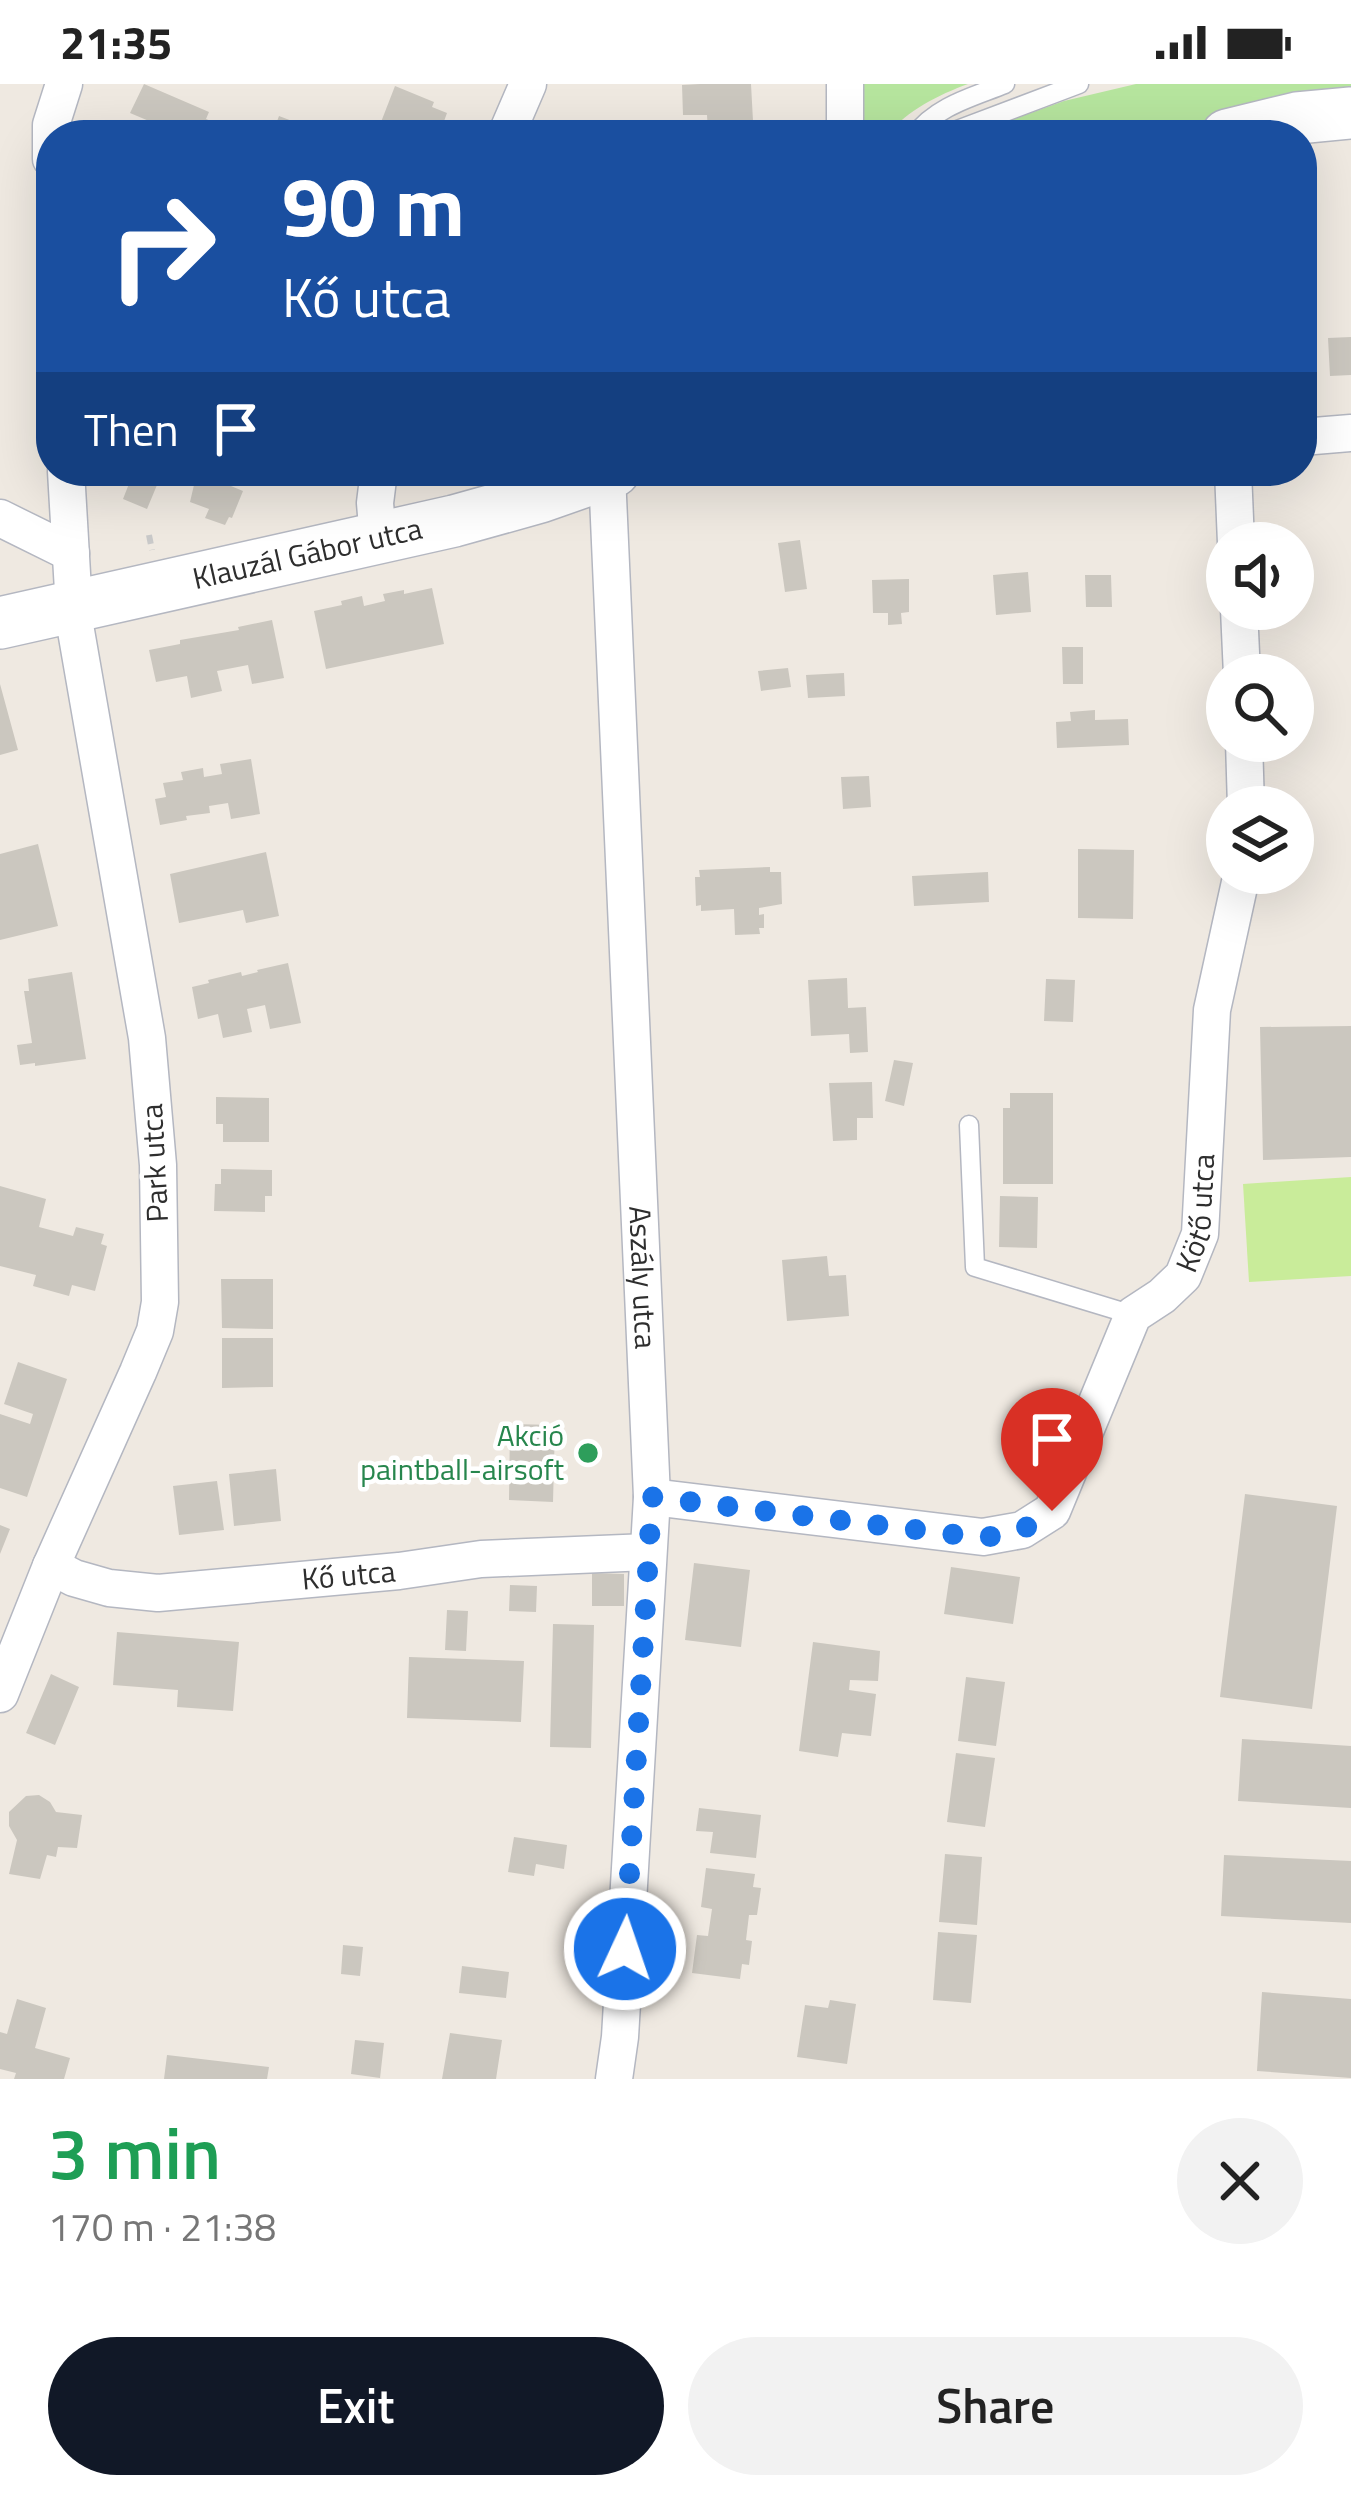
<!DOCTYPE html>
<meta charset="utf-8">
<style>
body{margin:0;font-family:"Titillium Web",sans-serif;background:#f2f2f2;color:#222;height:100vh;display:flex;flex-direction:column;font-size:45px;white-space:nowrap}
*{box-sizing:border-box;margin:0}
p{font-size:39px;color:#767676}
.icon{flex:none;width:66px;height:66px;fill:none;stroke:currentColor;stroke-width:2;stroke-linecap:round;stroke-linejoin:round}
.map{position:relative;height:1995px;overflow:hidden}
.panel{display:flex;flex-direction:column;background:#fff;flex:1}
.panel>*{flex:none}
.top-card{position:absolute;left:36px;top:36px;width:1281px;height:366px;border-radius:48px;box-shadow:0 12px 48px #0002;background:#1a4fa0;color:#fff;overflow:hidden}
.tools{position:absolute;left:1206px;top:438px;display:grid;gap:24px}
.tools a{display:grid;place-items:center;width:108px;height:108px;border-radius:50%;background:#fff;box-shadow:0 12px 48px #0002;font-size:60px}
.pin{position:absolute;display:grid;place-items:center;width:102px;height:102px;color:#fff;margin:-123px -51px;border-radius:50% 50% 50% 0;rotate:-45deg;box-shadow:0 0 12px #0007}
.pin .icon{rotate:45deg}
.me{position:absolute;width:132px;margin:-66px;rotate:3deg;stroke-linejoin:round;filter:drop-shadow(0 0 9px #0008)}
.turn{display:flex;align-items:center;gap:42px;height:252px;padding:0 48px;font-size:54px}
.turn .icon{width:156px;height:156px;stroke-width:2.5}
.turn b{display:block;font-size:84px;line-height:102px}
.then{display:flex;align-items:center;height:114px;padding:0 48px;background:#0003;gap:24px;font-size:45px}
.round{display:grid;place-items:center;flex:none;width:126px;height:126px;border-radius:63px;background:#f2f2f2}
.head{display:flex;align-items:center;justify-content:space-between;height:204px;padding:0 48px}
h1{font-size:72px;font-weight:600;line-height:90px;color:#1e9e55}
.button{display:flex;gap:24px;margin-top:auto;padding:24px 48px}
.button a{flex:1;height:138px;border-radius:72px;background:#111827;color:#fff;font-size:48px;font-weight:600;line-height:138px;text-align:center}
.button a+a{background:#f2f2f2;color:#222}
.status{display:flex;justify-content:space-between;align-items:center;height:84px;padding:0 60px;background:#fff;direction:ltr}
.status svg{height:33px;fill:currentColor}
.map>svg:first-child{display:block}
.green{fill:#b6e59e}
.pitch{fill:#c9ec9a}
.building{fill:#cbc7bf}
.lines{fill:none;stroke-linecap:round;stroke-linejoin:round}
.lane-casing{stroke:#b4b7c1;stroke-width:21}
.street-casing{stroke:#b4b7c1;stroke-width:39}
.secondary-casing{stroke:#b4b7c1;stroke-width:54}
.path{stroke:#c9c9c9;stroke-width:6;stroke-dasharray:9 6;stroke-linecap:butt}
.lane{stroke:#fff;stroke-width:18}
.street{stroke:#fff;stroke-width:36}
.secondary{stroke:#fff;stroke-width:51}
.route{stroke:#1a73e8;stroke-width:21;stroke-dasharray:0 37.8}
.leisure-dot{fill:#2e9e5b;stroke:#fff;stroke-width:4.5}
.labels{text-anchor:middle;stroke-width:9;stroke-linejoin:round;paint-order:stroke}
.street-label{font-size:30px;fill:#2e2e2e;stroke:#fff}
.leisure-label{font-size:30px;fill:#27864d;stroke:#fff;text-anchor:end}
</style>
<div class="status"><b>21:35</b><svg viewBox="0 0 49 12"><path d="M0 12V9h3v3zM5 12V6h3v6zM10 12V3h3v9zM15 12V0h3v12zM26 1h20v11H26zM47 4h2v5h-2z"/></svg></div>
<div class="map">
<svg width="1351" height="1995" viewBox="0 0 1351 1995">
<rect width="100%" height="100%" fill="#efe9e1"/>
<!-- green -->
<path class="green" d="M857,0H968C938,11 908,26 887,51H856Z
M1136,0H1351V4L1232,29L1170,51H969L1064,17Z"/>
<!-- pitch -->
<path class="pitch" d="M1351,1093V1192L1249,1198L1243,1100Z"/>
<!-- building -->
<path class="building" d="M144,0L209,28L206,35L228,44L225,51H154L145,48L149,37L130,29Z
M700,0H751L753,37L760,38L759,51L733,50V45L708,47L707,31H683L682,1Z
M395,2L434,18L432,23L447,29L439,51H376Z
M279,32L300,40L296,51H272Z
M1351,253V291L1330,292L1328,254Z
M134,387H236L231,402L243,407L232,434L229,433L225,441L205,434L209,425L190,418L194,401L162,389L147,425L123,415Z
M800,456L807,505L785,508L778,459Z
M1028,488L1031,528L996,531L993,491Z
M1085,491H1111L1112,523H1086Z
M909,495V528L901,529L902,540L888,541V529H873L872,496Z
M432,504L444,560L326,585L314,527L342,521L341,517L362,512L364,522L385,517L383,510L404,506V510Z
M272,536L284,594L252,600L248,581L217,587L222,607L191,614L187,592L156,598L149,566L180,560V556L239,546L238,543Z
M1062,563H1083V600H1063Z
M788,584L791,603L761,607L758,587Z
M844,589L845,612L808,614L806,591Z
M0,600L18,666L0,671Z
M1095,626V636L1128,635L1129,661L1057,664L1056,638L1071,637L1070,628Z
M251,675L260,730L231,735L228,719L209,722L210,729L186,732L187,736L160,741L155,715L166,713L163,699L183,696L181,688L203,684L204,693L222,690L220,680Z
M869,692L871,723L843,725L841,693Z
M38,760L58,842L0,856V770Z
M1078,765L1134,766L1133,835L1078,834Z
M266,768L279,832L246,839L243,826L179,839L170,790Z
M770,783V788H781L782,820L759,824V831L764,830V844H759L760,850L735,851L734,825L701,827V821L696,822L695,793H700L699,786Z
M988,788L989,818L914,822L912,792Z
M288,879L301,939L270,945L265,921L247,925L252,948L223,954L218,930L198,935L192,903L209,899L208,896L241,888L242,892L258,888L257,886Z
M72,888L86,975L35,982V979L20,981L17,961L32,959L24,907H29L28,895Z
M847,894L848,924L866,923L868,968L850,969L849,950L811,952L808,896Z
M1046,895L1075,896L1073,938L1044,937Z
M1351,942V1073L1263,1076L1260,943Z
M894,976L913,979L904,1022L885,1017Z
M872,998L873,1034H857V1056L833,1057L829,999Z
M1010,1009H1053V1100H1003V1024H1010Z
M216,1013L269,1014V1058H223V1040H216Z
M221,1085L272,1086V1112H265V1128L214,1127L215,1100H221Z
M0,1102L46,1115L39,1143L73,1152L76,1143L104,1150L101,1160L107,1162L95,1207L72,1201L69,1212L33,1202L36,1191L0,1182Z
M1000,1112L1038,1113L1037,1164L999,1163Z
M827,1172L829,1192L846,1191L849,1232L787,1237L782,1176Z
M221,1195H273V1245L222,1244Z
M222,1254H273V1303L222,1304Z
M18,1278L67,1295L27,1413L0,1404V1330L30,1340L33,1330L4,1320Z
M510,1340L555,1341L553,1418L509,1416Z
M276,1385L281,1437L234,1442L229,1390Z
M217,1397L224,1446L179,1451L173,1402Z
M1245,1410L1337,1422L1312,1625L1220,1613Z
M0,1441L10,1445L0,1470Z
M694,1479L750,1486L741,1563L685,1556Z
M951,1483L1020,1493L1013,1540L944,1530Z
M592,1489L624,1490V1522H592Z
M510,1501L537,1502L536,1528L509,1527Z
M447,1526L468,1527L466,1567L445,1566Z
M553,1540L594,1541L591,1664L550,1663Z
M117,1548L239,1558L233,1627L177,1623L178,1606L113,1601Z
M813,1558L880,1567L878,1597L850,1596L849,1606L876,1610L871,1652L842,1649L838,1673L799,1667Z
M409,1573L524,1577L521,1638L407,1634Z
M51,1590L79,1603L55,1661L26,1649Z
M966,1593L1005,1598L996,1662L958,1657Z
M1242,1655L1351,1662V1724L1238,1717Z
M956,1669L995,1674L985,1743L947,1738Z
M39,1711L50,1718L56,1728L82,1731L77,1764L58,1763L56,1773L47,1771L40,1795L9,1790L17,1756L9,1742V1728L26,1712Z
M699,1724L761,1731L756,1774L710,1769L713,1748L696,1747Z
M514,1753L567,1761L564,1785L536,1780L534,1792L508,1788Z
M945,1770L982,1773L977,1841L939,1838Z
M1224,1771L1351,1777V1839L1221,1832Z
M706,1784L755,1790L753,1803L761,1804L757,1831H749L746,1856L752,1857L749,1881L742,1880L740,1895L692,1889L697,1851L708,1852L712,1825L701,1823Z
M938,1848L977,1851L971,1919L933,1916Z
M343,1861L363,1863L360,1892L341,1890Z
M462,1882L509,1888L506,1914L459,1909Z
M1262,1908L1351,1915V1994L1257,1987Z
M17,1915L46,1924L35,1964L70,1974L64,1995H14L16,1989L0,1985V1948L7,1950Z
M830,1916L856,1920L847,1980L797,1973L805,1921L828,1924Z
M450,1949L502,1956L496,1995H442Z
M355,1956L384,1959L380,1994L351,1990Z
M167,1971L269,1983L267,1995H164Z"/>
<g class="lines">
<!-- lane casing -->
<g class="lane-casing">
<path id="lane" d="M915,51C936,22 973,13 1005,0
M944,51L1079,0
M969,1041L975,1183L1133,1231"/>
</g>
<!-- street casing -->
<g class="street-casing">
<g id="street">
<path d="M845,0V51"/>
<path d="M506,51L528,0"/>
<path d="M51,75V41L64,0"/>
<path d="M1302,353L1351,349"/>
<path d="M1233,387L1236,459"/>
<path id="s1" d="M607,390L652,1413L620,1953L614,1995"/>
<path d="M0,434L71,469"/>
<path d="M378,454L375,419L379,387"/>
<path d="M1239,525L1242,591"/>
<path d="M1244,657L1246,723"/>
<path id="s2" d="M652,1413L983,1453L1022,1446L1052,1427L1133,1231L1162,1212L1183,1192L1200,1150L1212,926L1242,789"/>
<path id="s3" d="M51,1482L74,1494L109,1504L158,1509L399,1487L481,1475L648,1468"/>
<path d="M0,1610L51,1482L138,1288L155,1247L160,1218L158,1081L147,954L75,541L66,387"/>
</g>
</g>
<!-- secondary casing -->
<g class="secondary-casing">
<g id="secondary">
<path d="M1227,51L1297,34L1351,29"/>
<path id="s4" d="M0,539L454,437L540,413L614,387"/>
</g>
</g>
<!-- path -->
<path class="path" d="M149,451L152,466"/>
<!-- lane -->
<use href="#lane" class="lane"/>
<!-- street -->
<use href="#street" class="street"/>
<!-- secondary -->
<use href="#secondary" class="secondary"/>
</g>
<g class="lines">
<!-- route -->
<path class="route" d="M625,1865L652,1413L983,1454L1022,1446L1052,1427"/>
</g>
<!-- markers -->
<circle class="leisure-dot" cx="588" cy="1369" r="12"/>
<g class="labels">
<!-- street labels -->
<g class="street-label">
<text dy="10" stroke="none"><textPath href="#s4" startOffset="315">Klauzál Gábor utca</textPath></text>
<text transform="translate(155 1079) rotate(-93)" y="10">Park utca</text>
<text dy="10" stroke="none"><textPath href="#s2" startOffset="750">Kötő utca</textPath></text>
<text dy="10" stroke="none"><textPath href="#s1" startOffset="804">Aszály utca</textPath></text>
<text dy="10" stroke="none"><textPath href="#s3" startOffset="303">Kő utca</textPath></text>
</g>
<!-- leisure labels -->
<g class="leisure-label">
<text x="564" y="1362">Akció<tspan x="564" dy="34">paintball-airsoft</tspan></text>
</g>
</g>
</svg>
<div class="tools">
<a><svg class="icon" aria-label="sound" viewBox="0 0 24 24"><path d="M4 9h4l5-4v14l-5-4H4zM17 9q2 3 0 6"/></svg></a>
<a><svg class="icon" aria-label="search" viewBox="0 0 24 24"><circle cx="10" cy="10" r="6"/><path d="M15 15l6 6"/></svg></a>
<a><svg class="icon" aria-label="layers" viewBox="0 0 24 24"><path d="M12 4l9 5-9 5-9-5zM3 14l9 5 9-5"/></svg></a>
</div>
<div class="pin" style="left:1052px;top:1427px;background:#d93025"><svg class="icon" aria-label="arrive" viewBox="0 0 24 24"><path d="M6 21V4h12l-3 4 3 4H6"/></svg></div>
<svg class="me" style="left:625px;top:1865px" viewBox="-20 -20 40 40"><circle r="17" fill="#1a73e8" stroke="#fff" stroke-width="3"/><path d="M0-11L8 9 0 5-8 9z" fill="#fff"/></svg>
<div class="top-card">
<div class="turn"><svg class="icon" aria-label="right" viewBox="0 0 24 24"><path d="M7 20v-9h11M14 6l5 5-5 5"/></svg><div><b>90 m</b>Kő utca</div></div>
<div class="then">Then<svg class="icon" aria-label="arrive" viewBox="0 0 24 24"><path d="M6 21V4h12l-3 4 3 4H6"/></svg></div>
</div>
</div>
<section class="panel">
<div class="head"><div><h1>3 min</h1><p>170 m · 21:38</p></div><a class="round"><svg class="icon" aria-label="close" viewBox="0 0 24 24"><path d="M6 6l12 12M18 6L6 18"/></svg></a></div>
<div class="button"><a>Exit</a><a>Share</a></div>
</section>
